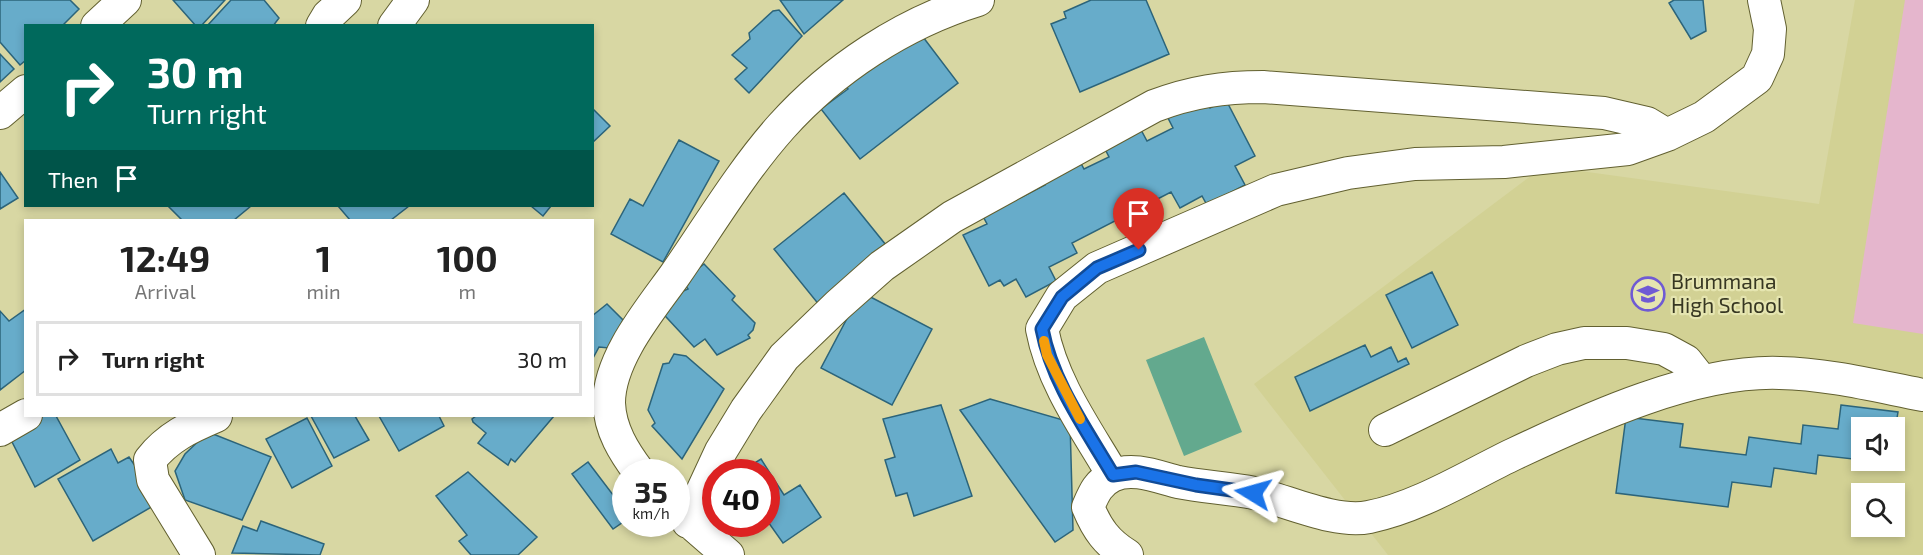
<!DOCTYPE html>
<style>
body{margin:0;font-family:"Exo 2",sans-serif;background:#f6f6f6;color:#222;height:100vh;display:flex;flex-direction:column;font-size:22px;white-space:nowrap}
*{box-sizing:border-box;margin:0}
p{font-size:20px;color:#767676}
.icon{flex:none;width:33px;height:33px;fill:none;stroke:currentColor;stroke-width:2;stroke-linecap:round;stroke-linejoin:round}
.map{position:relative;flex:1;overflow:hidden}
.details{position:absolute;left:24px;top:219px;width:570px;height:198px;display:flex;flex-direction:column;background:#fff;border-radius:0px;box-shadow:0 3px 9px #0003}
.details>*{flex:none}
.banner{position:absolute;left:24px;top:24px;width:570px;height:183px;border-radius:0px;box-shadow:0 3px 9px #0003;background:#00695c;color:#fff;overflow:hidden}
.tools{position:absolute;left:1851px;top:417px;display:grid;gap:12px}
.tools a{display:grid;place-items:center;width:54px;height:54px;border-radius:0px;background:#fff;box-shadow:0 3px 9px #0003;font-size:30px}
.speed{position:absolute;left:612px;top:459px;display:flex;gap:12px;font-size:30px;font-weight:700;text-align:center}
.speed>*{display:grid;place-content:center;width:78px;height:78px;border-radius:50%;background:#fff;box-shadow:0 3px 9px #0003;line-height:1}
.speed small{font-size:15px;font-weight:400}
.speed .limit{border:9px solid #d22;background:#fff;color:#111}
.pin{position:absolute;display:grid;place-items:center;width:51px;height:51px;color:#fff;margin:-62px -26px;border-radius:50% 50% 50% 0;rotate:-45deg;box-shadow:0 0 6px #0007}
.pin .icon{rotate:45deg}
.me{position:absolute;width:66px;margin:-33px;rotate:278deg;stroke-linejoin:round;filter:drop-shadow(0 0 4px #0008)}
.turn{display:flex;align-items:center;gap:21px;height:126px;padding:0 24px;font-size:27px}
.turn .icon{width:78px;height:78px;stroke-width:2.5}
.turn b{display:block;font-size:42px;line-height:51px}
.then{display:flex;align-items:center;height:57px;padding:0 24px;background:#0003;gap:12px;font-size:22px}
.eta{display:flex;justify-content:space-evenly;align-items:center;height:102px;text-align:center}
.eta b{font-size:36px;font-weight:700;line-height:42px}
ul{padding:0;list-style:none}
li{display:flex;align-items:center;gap:18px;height:75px;margin:0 12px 9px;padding:0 12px;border:3px solid #e0e0e0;border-radius:0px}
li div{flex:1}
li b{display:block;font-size:22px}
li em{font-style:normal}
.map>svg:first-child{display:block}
.built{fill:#d2d194;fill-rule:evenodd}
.green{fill:#e5b6cd}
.water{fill:#63a98e}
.building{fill:#67acca;stroke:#2c647a;stroke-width:1.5}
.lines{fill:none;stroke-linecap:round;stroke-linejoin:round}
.minor-casing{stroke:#626030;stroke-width:34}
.minor{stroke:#fff;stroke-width:32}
.route-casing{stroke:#114b97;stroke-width:15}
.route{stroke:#1a73e8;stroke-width:10}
.slow{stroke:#f59e0b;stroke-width:10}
.labels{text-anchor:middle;stroke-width:4.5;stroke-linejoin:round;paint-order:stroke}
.poi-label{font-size:21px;fill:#373722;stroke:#e5e5b0;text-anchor:start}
</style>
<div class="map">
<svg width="1923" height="555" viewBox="0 0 1923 555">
<rect width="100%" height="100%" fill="#d8d7a3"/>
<!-- built -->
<path class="built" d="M1855,0H1923V555H1388L1254,384L1544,166L1819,204ZM1862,428H1894V460H1862ZM1862,494H1894V526H1862Z"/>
<!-- green -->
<path class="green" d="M1905,0H1923V334L1853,323Z"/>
<!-- water -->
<path class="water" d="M1204,337L1242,432L1184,456L1146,360Z"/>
<!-- building -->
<path class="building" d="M0,0H70L79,9L62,26H26V60L20,65L0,42Z
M173,0H225L201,26H196Z
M231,0H264L279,18L273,26H207Z
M780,0H843L804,34Z
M1091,0H1146L1169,54L1080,92L1051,24L1066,18L1064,12Z
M1674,0H1703L1706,31L1691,39L1669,3Z
M779,10L802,36L749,93L735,79L747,68L732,55L750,39L749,33L773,11Z
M920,33L958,83L860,159L821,109L848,89L841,81Z
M0,54L14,69L0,82Z
M1205,99L1210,108L1226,100L1255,156L1235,166L1245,185L1207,205L1202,196L1180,208L1171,192L1072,243L1077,253L1049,267L1056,281L1026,297L1016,279L1004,286L1000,280L989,286L963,235L987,224L977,205L1014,186L1020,198L1045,185L1040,176L1077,156L1084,169L1109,157L1104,147L1140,128L1147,141L1173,128L1168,118Z
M592,108L610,126L592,143Z
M679,140L719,161L663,262L611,234L630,199L643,206Z
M0,172L18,198L0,209Z
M844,193L890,250L820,306L774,249Z
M168,206H251L234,220H182Z
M338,206H409L391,220H350Z
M531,206H551L543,216Z
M704,264L735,296L732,300L755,323L753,330L748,335L750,338L717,355L705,339L694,347L654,304L688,289L682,281Z
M1432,272L1458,325L1412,348L1386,295Z
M861,292L932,329L892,405L821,368Z
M607,304L623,320L609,348L599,347L592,360V316Z
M26,309V370L0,390V311L9,321Z
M1365,345L1371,357L1391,347L1398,362L1406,358L1409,364L1310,411L1295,377Z
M674,354L686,356L724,389L682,459L652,426L655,423L648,410L663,364L669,363Z
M990,399L1070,422L1073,530L1055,542L960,410Z
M941,405L972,496L914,516L907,493L896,496L885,460L895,457L883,419Z
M1841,405L1898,412L1894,436V428H1862V460L1818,455L1816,474L1774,468L1771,487L1732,482L1728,507L1616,493L1626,417L1683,424L1680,447L1746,455L1749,437L1801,444L1803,425L1838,429Z
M43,416H56L80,460L35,487L8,434Z
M311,416H355L369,440L334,458Z
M379,416H439L444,426L399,451Z
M476,416H554L515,462L511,459L508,465L478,443L486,433L473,422L472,419Z
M307,418L332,466L292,488L266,439Z
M208,432L271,457L242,520L185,500L175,471L185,454Z
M111,449L118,463L129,457L160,502L93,541L58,479Z
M761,459L784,495L800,485L821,517L783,543L766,519V472H740Z
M588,462L626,512V520L613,529L572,474Z
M468,472L537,537L518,555H471L459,541L467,535L436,496Z
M261,521L324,544L320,555L232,553L243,526L257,531Z"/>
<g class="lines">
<!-- minor casing -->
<g class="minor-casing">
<path id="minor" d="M97,26L125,0
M322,26L328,16L345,0
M394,26L413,0
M0,113L26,91
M0,430L26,415
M1385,430L1526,361L1557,349L1584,343H1627L1664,349L1686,361L1701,380
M639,472C624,452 610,430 609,403C609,358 650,310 675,275C709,226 741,172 781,127C833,69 903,23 978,0
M1113,475C1086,429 1052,382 1042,329L1062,296L1097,268L1276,190L1348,173L1415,164L1504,162L1628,149L1667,135L1704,117L1757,78L1768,54L1770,29L1764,0
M676,510L728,555
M688,522L721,451L746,410L784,357L838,305L882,266L952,217L1154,106C1191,92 1223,87 1263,87L1604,113L1647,123L1667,135
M199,555L153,480L150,460C168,437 190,427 216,416
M1127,555C1107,543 1097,529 1088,507C1094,493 1098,483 1112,476C1132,466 1158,477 1178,482C1203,487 1229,488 1254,493C1288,501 1336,524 1369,517C1419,507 1468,476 1514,454C1590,418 1695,370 1780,373C1828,374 1876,386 1923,395"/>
</g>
<!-- minor -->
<use href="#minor" class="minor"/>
</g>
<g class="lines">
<!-- route casing -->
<g class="route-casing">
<path id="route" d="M1139,250L1097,268L1062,297L1042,329C1052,382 1086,429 1113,475L1136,472L1196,485L1253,493"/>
</g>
<!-- route -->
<use href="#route" class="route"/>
<!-- slow -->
<path class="slow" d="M1044,341L1047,355L1080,419"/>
</g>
<!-- icons -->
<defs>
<g id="school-ring" transform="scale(1.725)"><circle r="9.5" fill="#e5e5b0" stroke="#6f5ad4" stroke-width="1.5"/><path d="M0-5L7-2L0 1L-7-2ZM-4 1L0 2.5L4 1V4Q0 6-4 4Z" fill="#6f5ad4"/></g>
</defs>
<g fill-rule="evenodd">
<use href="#school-ring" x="1648" y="294"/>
</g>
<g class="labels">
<!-- poi labels -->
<g class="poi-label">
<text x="1671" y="289">Brummana<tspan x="1671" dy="24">High School</tspan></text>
</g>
</g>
</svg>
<div class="tools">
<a><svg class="icon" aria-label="sound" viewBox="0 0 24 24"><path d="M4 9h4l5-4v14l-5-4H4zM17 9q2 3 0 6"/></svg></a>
<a><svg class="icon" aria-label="search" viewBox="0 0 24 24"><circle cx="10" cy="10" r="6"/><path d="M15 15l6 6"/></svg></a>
</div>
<div class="speed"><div>35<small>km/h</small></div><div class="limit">40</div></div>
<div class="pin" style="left:1139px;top:250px;background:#d93025"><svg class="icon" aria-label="arrive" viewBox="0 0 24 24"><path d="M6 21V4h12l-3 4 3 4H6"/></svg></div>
<svg class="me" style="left:1253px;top:493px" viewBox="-20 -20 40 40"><path d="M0-17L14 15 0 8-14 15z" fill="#1a73e8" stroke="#fff" stroke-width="4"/></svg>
<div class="banner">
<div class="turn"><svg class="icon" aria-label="right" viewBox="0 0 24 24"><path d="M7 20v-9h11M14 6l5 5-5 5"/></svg><div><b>30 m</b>Turn right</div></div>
<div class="then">Then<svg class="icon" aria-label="arrive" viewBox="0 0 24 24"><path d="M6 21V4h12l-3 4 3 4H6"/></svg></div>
</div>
<section class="details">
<div class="eta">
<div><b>12:49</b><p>Arrival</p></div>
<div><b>1</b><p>min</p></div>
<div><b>100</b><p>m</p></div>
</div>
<ul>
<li><svg class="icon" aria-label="right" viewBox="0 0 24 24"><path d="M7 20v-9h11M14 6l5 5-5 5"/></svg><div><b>Turn right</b></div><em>30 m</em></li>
</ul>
</section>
</div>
